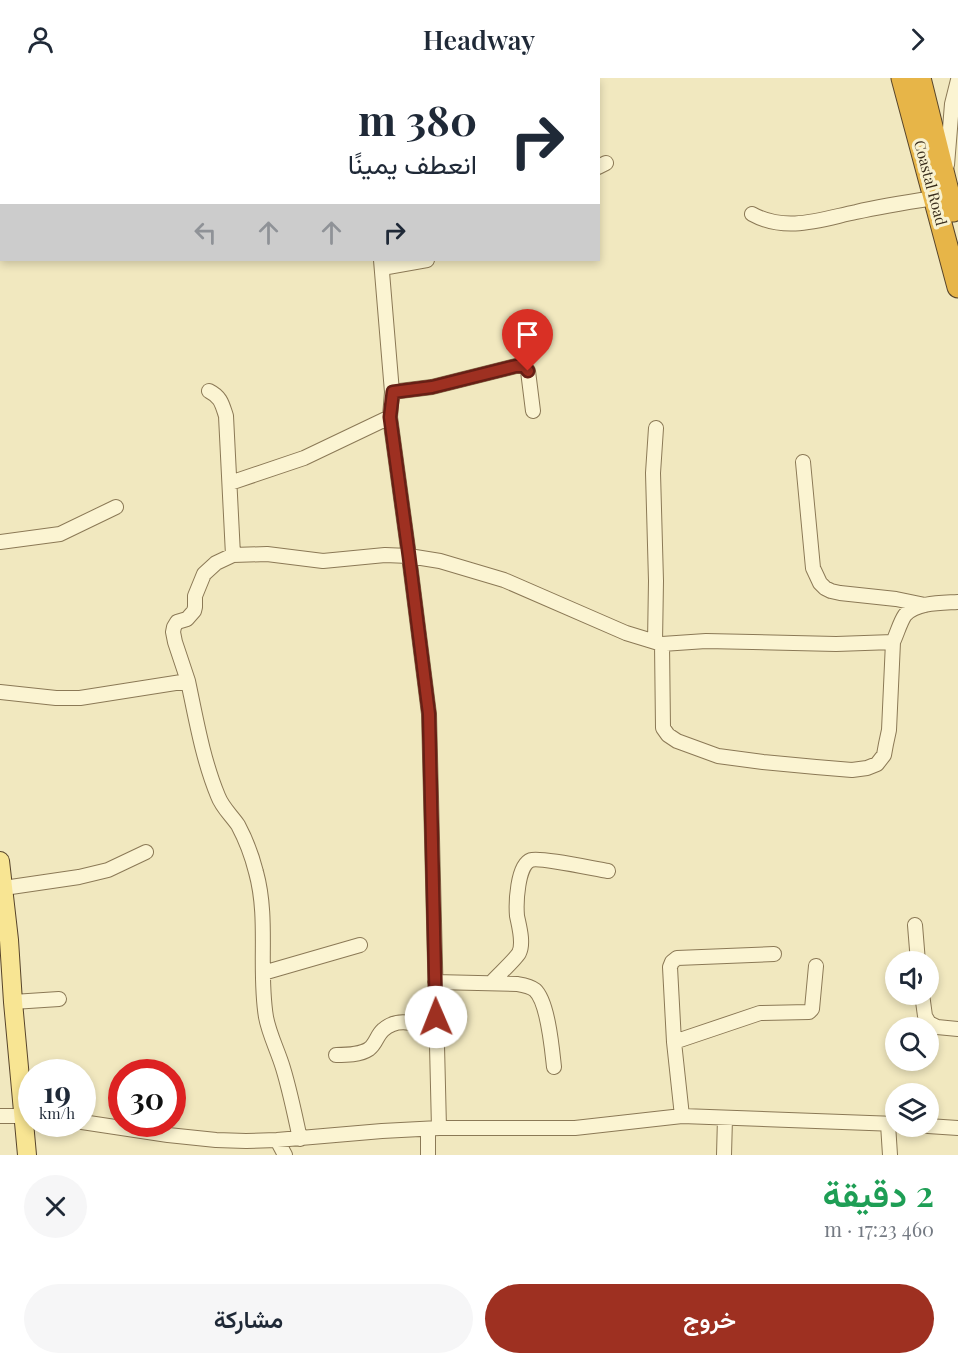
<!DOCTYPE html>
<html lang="ar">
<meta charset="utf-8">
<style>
body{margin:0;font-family:"Playfair Display",Vazirmatn,serif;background:#f6f6f7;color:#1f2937;direction:rtl;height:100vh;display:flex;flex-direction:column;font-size:22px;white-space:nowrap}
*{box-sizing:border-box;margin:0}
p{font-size:20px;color:#747a83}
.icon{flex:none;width:33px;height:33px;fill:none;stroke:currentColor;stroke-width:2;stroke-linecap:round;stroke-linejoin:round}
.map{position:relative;height:1077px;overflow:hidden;direction:ltr}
.drawer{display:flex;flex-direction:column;background:#fff;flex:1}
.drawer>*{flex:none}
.hud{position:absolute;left:0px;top:0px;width:600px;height:183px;box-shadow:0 3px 9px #0003;direction:rtl;background:#fff;color:#1f2937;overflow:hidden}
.tools{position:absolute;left:885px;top:873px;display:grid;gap:12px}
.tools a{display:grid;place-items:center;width:54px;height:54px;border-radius:50%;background:#fff;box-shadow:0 3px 9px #0003;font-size:30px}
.speed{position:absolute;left:18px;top:981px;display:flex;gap:12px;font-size:30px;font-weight:700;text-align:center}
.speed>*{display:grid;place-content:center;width:78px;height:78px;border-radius:50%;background:#fff;box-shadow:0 3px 9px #0003;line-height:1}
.speed small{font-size:15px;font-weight:400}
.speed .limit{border:9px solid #d22;background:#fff;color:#111}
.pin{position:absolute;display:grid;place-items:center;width:51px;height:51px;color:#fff;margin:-62px -26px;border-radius:50% 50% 50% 0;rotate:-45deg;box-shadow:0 0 6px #0007}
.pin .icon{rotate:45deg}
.me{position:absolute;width:66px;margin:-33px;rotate:359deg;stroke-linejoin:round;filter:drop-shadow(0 0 4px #0008)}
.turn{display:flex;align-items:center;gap:21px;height:126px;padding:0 24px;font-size:27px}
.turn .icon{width:78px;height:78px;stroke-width:2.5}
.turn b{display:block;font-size:42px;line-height:51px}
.lanes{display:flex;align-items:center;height:57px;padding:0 24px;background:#0003;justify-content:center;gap:30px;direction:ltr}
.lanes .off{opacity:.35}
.round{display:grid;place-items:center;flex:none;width:63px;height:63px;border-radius:32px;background:#f6f6f7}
.head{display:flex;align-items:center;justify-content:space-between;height:102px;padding:0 24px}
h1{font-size:36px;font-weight:600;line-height:45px;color:#1e9e55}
.button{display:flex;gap:12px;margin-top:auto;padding:12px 24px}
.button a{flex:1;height:69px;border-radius:36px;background:#9e3021;color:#fff;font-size:24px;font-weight:600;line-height:69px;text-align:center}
.button a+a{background:#f6f6f7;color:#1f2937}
header{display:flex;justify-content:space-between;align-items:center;height:78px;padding:0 24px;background:#fff;font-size:27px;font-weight:600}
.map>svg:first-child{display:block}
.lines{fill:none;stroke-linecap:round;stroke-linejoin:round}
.minor-casing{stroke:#8b7956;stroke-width:16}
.major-casing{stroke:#58452b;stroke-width:20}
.highway-casing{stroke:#58452b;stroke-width:23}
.minor{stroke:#fbf4d2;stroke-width:14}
.major{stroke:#f8e593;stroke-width:18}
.highway{stroke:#e7b548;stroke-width:21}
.route-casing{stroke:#671f15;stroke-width:15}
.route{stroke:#9e3021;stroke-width:10}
.labels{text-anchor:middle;stroke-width:6;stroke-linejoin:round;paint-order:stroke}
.street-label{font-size:15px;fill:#392d1c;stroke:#f8f1cf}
</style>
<header><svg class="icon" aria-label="forward" viewBox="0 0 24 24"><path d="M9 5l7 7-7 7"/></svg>Headway<svg class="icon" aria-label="person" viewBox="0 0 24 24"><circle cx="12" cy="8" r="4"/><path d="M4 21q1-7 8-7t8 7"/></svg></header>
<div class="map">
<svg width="958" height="1077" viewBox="0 0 958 1077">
<rect width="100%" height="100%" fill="#f1e8bf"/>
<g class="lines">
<!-- minor casing -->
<g class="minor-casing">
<path id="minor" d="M378,2L379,0
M947,87L952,26L958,2
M598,89L606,85
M752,136C786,155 822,141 856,134C882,128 908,124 934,120
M0,161L2,160
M381,182L392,314L390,339L409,478L429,636L439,1050
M382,190L427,182
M209,313C221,319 222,326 226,338L233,477
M392,314L432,309L516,288H524L528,293L533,333
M803,384L813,490L820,505L825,510L831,513L840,515L896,521L925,527
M230,405L304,380L390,339
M0,464L60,456L116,429
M655,564L656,503L653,395L656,350
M662,566L663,650L668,657L677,663L718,678L763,684L816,689L852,692L867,690L877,686L884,677L886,666L889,652L893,564
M188,603C196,641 203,682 218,718C222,729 231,737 238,747C246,762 252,778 256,794C269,841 258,891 266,939C269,956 278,973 283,990C290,1013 295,1037 300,1061
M0,614L56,620H80L188,603L175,564L173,554L174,549L177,544L187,541L194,533L195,529V518L204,496L216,485L233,477L267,476L323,483L385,477L409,478L440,483L504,502L626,555L662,566L706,563L836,566L893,564C897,556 900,544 905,537C917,524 942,525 958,524
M4,810L79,799L108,792L146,774
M915,847L918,884
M263,895L360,867
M435,904L517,906C523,907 530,908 535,912C548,924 552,971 554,989
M491,905C497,898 515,882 519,875C524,865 519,848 517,838C516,826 517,787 531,782C540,779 595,791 608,793
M922,916L925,938L929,945L937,949L958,951
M13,924L59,921
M674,964L760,935L809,934L812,931L816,888
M336,977C346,977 360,977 369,971C376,966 377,957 383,952C400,937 420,947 437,956
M0,1038H24
M682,1038L674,964L670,889L672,884L677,880L774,876
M82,1044L168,1057L216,1062L246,1063L277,1062L382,1053L439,1050H575L682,1038L896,1046
M888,1046L890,1077
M928,1048L958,1050
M428,1051V1077
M277,1062L285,1077
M724,1077L725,1040"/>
</g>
<!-- major casing -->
<g class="major-casing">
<path id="major" d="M0,783L9,862L13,924L27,1077"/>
</g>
<!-- highway casing -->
<g class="highway-casing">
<path id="highway" d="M902,0L958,209
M920,0L953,133"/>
</g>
<!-- minor -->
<use href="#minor" class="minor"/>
<!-- major -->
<use href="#major" class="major"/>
<!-- highway -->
<use href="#highway" class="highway"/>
</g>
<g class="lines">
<!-- route casing -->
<g class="route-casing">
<path id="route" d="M436,939L429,636L409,478L390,339L393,314L432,309L516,288H524L528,293"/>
</g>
<!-- route -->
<use href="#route" class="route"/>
</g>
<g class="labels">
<!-- street labels -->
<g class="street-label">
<text transform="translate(930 105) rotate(75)" y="5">Coastal Road</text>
</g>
</g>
</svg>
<div class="tools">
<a><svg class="icon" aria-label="sound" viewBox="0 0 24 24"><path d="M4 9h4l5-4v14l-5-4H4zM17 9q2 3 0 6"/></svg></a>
<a><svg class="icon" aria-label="search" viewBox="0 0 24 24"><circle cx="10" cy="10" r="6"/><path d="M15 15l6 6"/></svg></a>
<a><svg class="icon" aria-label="layers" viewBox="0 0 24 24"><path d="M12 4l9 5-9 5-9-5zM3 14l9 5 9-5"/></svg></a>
</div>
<div class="speed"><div>19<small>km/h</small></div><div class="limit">30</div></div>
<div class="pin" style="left:528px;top:293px;background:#d93025"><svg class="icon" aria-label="arrive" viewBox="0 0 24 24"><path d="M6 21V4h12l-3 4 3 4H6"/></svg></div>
<svg class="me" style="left:436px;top:939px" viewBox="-20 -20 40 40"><circle r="19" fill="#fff"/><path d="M0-13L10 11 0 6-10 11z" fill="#9e3021"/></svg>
<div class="hud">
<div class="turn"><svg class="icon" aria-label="right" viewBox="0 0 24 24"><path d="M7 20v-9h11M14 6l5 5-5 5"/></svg><div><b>380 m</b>انعطف يمينًا</div></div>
<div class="lanes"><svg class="icon off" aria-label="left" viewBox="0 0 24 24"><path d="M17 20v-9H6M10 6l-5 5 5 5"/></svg><svg class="icon off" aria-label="ahead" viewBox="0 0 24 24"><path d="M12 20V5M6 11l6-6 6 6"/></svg><svg class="icon off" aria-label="ahead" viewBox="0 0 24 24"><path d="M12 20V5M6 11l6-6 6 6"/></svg><svg class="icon" aria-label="right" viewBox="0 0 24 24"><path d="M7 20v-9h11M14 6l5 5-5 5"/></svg></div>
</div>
</div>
<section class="drawer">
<div class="head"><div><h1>2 دقيقة</h1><p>460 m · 17:23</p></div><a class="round"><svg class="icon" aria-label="close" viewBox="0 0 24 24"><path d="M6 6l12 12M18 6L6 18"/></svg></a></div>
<div class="button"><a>خروج</a><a>مشاركة</a></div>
</section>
